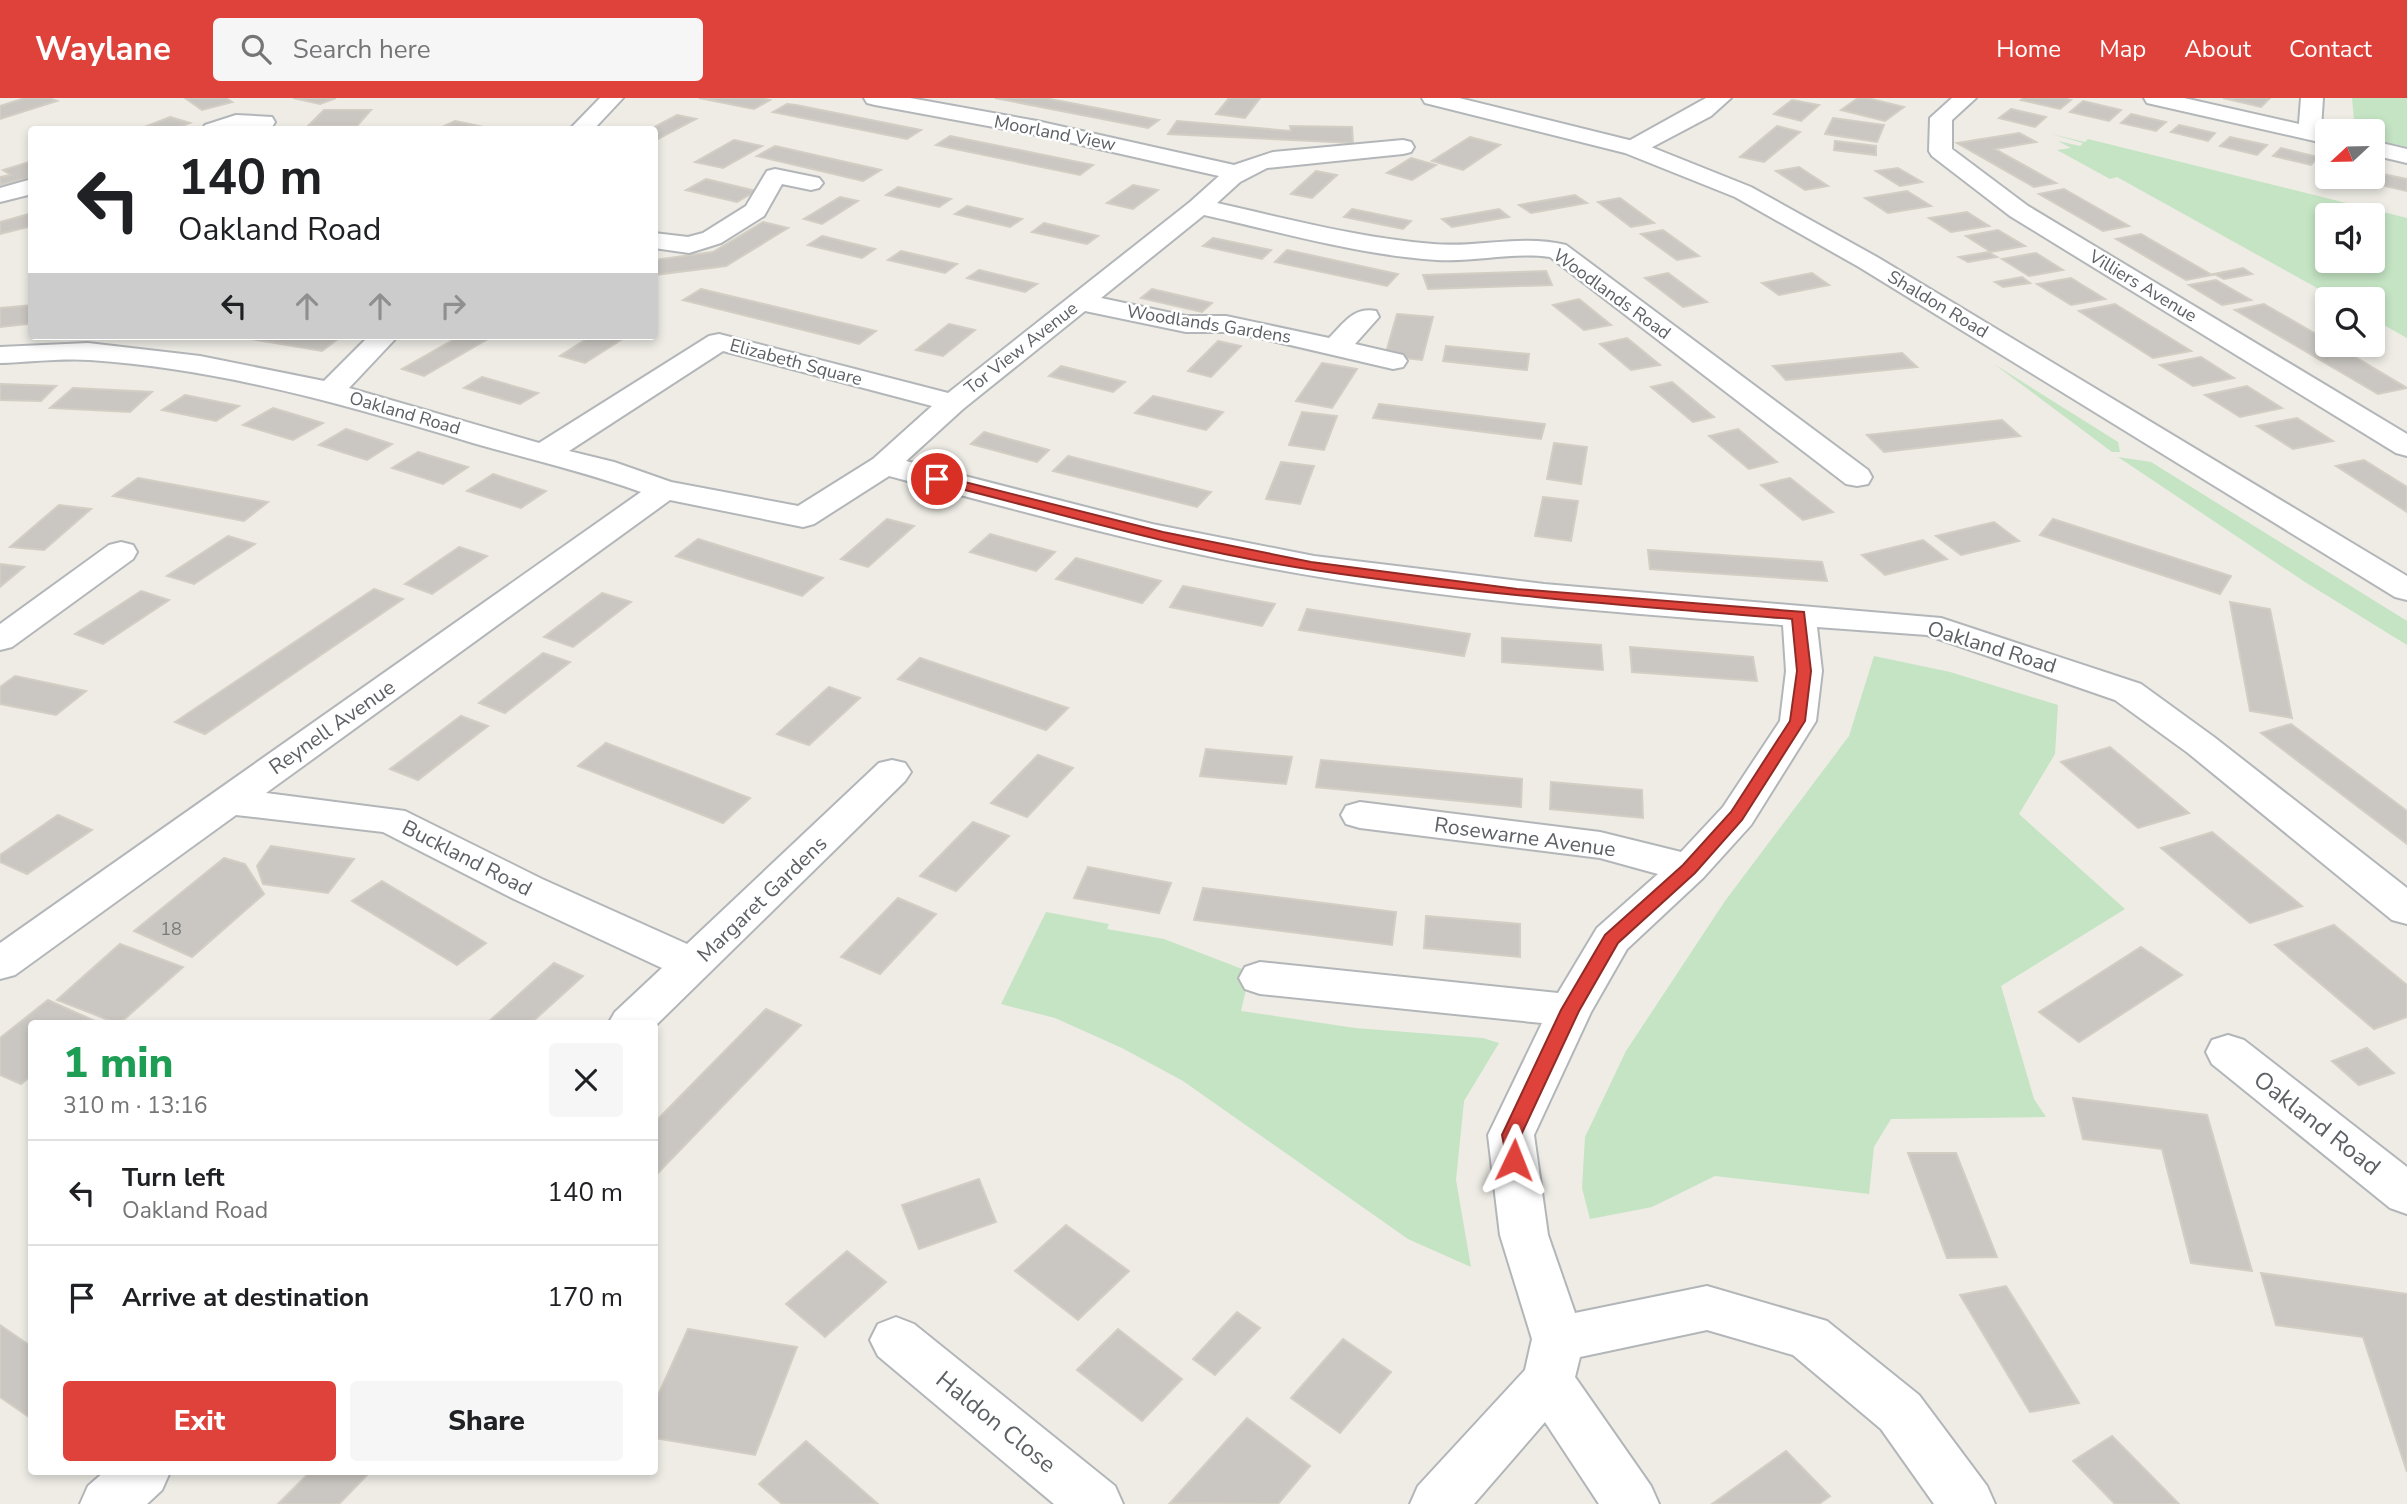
<!DOCTYPE html>
<meta charset="utf-8">
<style>
body{margin:0;font-family:"Nunito Sans",sans-serif;background:#f6f6f6;color:#202124;height:100vh;display:flex;flex-direction:column;font-size:26px;white-space:nowrap}
*{box-sizing:border-box;margin:0}
p{font-size:23px;color:#757577}
.icon{flex:none;width:38px;height:38px;fill:none;stroke:currentColor;stroke-width:2;stroke-linecap:round;stroke-linejoin:round}
.map{position:relative;flex:1;overflow:hidden}
.side{position:absolute;left:28px;top:922px;width:630px;height:455px;display:flex;flex-direction:column;background:#fff;border-radius:7px;box-shadow:0 4px 10px #0003}
.side>*{flex:none}
.hud{position:absolute;left:28px;top:28px;width:630px;height:214px;border-radius:7px;box-shadow:0 4px 10px #0003;background:#fff;color:#202124;overflow:hidden}
.needle{width:46px;rotate:248deg}
.buttons{position:absolute;left:2315px;top:21px;display:grid;gap:14px}
.buttons a{display:grid;place-items:center;width:70px;height:70px;border-radius:7px;background:#fff;box-shadow:0 4px 10px #0003;font-size:35px}
.pin{position:absolute;display:grid;place-items:center;width:60px;height:60px;color:#fff;margin:-30px;border:4px solid #fff;border-radius:50%;box-shadow:0 2px 7px #0007}
.me{position:absolute;width:77px;margin:-38px;rotate:2deg;stroke-linejoin:round;filter:drop-shadow(0 0 5px #0008)}
.turn{display:flex;align-items:center;gap:24px;height:147px;padding:0 35px;font-size:32px}
.turn .icon{width:91px;height:91px;stroke-width:2.5}
.turn b{display:block;font-size:49px;line-height:60px}
.lanes{display:flex;align-items:center;height:66px;padding:0 35px;background:#0003;justify-content:center;gap:35px;direction:ltr}
.lanes .off{opacity:.35}
.round{display:grid;place-items:center;flex:none;width:74px;height:74px;border-radius:7px;background:#f6f6f6}
.headline{display:flex;align-items:center;justify-content:space-between;height:119px;padding:0 35px}
h1{font-size:42px;font-weight:800;line-height:52px;color:#1e9e55}
.cta{display:flex;gap:14px;margin-top:auto;padding:14px 35px}
.cta a{flex:1;height:80px;border-radius:7px;background:#df423b;color:#fff;font-size:28px;font-weight:800;line-height:80px;text-align:center}
.cta a+a{background:#f6f6f6;color:#202124}
ul{padding:0;list-style:none}
li{display:flex;align-items:center;gap:21px;height:105px;padding:0 35px;border-top:2px solid #e0e0e0}
li div{flex:1}
li b{display:block;font-size:26px}
li em{font-style:normal}
header{display:flex;align-items:center;gap:42px;box-sizing:border-box;height:98px;padding:0 35px;background:#df423b;color:#fff}
header strong{font-size:33px}
nav{display:flex;gap:38px;margin-inline-start:auto;font-size:24px}
.search{width:490px;height:63px;background:#f6f6f6;display:flex;align-items:center;gap:18px;box-sizing:border-box;padding:0 24px;border-radius:7px;color:#757577;font-size:26px}
.map>svg:first-child{display:block}
.green{fill:#c4e4c3;fill-rule:evenodd}
.building{fill:#cac7c2;stroke:#d3cec4;stroke-width:2}
.lines{fill:none;stroke-linecap:round;stroke-linejoin:round}
.minor-casing{stroke:#b3b6b9;stroke-width:4}
.tertiary-casing{stroke:#b3b6b9;stroke-width:4}
.minor{fill:#fff;fill-rule:evenodd}
.tertiary{fill:#fff;fill-rule:evenodd}
.route{fill:#df423b;stroke:#912b26;stroke-width:2}
.labels{text-anchor:middle;stroke-width:5;stroke-linejoin:round;paint-order:stroke}
.far-street-label{font-size:18px;fill:#5d6165;stroke:#fff}
.number-label{font-size:18px;fill:#787a7c}
.street-label{font-size:21px;fill:#5d6165;stroke:#fff}
.near-street-label{font-size:24px;fill:#5d6165;stroke:#fff}
</style>
<header>
<strong>Waylane</strong>
<div class="search"><svg class="icon" aria-label="search" viewBox="0 0 24 24"><circle cx="10" cy="10" r="6"/><path d="M15 15l6 6"/></svg>Search here</div>
<nav><a>Home</a><a>Map</a><a>About</a><a>Contact</a></nav>
</header>
<div class="map">
<svg width="2407" height="1406" viewBox="0 0 2407 1406">
<rect width="100%" height="100%" fill="#eeece5"/>
<!-- green -->
<path class="green" d="M2352,0H2407V49L2373,41V33H2348L2354,21Z
M2051,36L2085,44L2088,41L2407,120V240L2373,221V201H2337L2117,79L2110,81L2057,52L2071,50L2058,43L2080,48L2083,45ZM2328,117H2373V163H2328Z
M1994,266L2118,344L2120,354H2112Z
M2118,359L2151,364L2407,523V547L2305,484Z
M1874,558L1950,574L2058,607L2055,656L2019,716L2125,811L2001,888L2034,1001L2046,1019L1891,1021L1874,1049L1869,1096L1715,1078L1652,1109L1590,1121L1582,1090L1585,1039L1626,953L1725,803L1849,638Z
M1046,814L1109,826L1107,831L1164,841L1250,874L1241,913L1355,930L1483,940L1499,945L1464,1003L1456,1082L1471,1169L1408,1141L1183,983L1122,950L1055,920L1001,906Z"/>
<!-- building -->
<path class="building" d="M25,0H49L57,3L0,21V8Z
M185,0H226L232,4L202,12Z
M293,0H336L320,6Z
M699,0H758L770,2L754,11Z
M995,0H1045L1159,22L1148,30Z
M1229,0H1260L1245,20L1216,16Z
M1858,0H1867L1904,9L1885,23L1841,12Z
M2024,0H2063L2071,2L2060,11L2021,2Z
M2223,0H2270L2261,9Z
M1792,2L1819,7L1801,23L1774,16Z
M2083,3L2121,12L2109,23L2070,14Z
M787,6L796,7L921,32L907,41L773,14Z
M2011,11L2046,19L2035,29L1999,20Z
M324,12H371L357,28H308Z
M2131,16L2166,24L2156,33L2121,25Z
M677,17L696,21L654,43V32H649Z
M170,19L190,25L173,32L142,30Z
M1833,20L1884,27L1877,44L1825,36Z
M455,23L498,32L438,31Z
M1177,23L1291,33L1290,28L1352,29L1353,45L1168,36Z
M2179,27L2215,35L2208,43L2171,34Z
M1777,28L1800,34L1764,64L1740,59Z
M2019,35L2036,44L1995,51L2056,85L2034,89L1957,45Z
M950,38L1093,67L1080,77L936,47Z
M1470,39L1500,47L1463,72L1432,63Z
M2230,39L2267,47L2257,57L2220,48Z
M734,42L762,48L723,70L695,64Z
M1835,43L1876,48V57L1834,52Z
M775,48L881,72L863,83L757,58Z
M2281,50L2318,59L2311,67L2273,58Z
M1411,60L1436,67L1412,82L1387,75Z
M32,63V79L0,87V79L11,77L3,72Z
M1799,69L1828,88L1805,92L1776,73Z
M1898,70L1922,84L1900,88L1876,73Z
M1316,73L1337,77L1312,100L1291,96Z
M2373,74L2407,81V93L2345,79H2373Z
M706,81L756,93L737,104L686,92Z
M1133,87L1158,92L1133,111L1107,105Z
M898,89L951,101L939,109L886,97Z
M2064,91L2129,128L2103,133L2039,96Z
M1907,93L1931,108L1888,115L1865,100Z
M1575,97L1587,105L1531,115L1519,107Z
M840,99L858,103L822,126L804,121Z
M1620,100L1654,125L1631,129L1598,104Z
M967,108L1022,121L1010,129L955,116Z
M1352,111L1411,123L1403,131L1344,119Z
M1499,111L1509,119L1452,129L1442,121Z
M1967,114L1989,128L1951,134L1929,120Z
M32,115V128L0,136V124Z
M763,124L788,130L726,168L654,177V162L713,154Z
M1044,125L1098,138L1087,146L1032,134Z
M1663,132L1699,158L1677,162L1641,136Z
M1998,132L2025,148L1991,154L1966,138Z
M2141,136L2212,177L2186,182L2116,141Z
M822,138L875,151L862,160L808,147Z
M1213,140L1271,152L1262,161L1203,148Z
M1287,152L1398,176L1387,188L1275,164Z
M901,153L957,166L945,175L888,162Z
M1988,154L1997,159L1968,164L1959,159Z
M2036,155L2063,172L2029,178L2002,161Z
M2243,170L2252,176L2224,181L2214,176Z
M979,172L1037,186L1025,194L967,180Z
M1546,173L1552,187L1428,191L1423,177Z
M1668,175L1707,204L1683,209L1645,180Z
M1812,175L1829,187L1779,197L1762,185Z
M2022,179L2030,185L2003,189L1995,184Z
M2071,180L2105,201L2071,207L2037,186Z
M2216,182L2251,202L2222,207L2189,187Z
M701,191L876,233L859,246L683,202Z
M1152,191L1212,205L1202,214L1141,200Z
M1579,201L1611,227L1584,232L1553,207Z
M2115,206L2191,253L2153,260L2079,213Z
M2264,206L2328,243V247H2335L2407,290L2378,296L2235,212Z
M32,207V219L27,226L0,229V210Z
M1397,216L1433,219L1422,262L1385,258Z
M949,226L975,232L943,258L916,252Z
M234,238H342L322,253Z
M460,238H493L424,278L402,271Z
M591,238H627L585,265L560,258Z
M1627,240L1660,267L1631,272L1600,246Z
M1218,243L1241,248L1211,279L1188,273Z
M1446,248L1529,256L1527,272L1443,263Z
M1902,255L1917,269L1786,282L1773,268Z
M2201,259L2234,280L2193,288L2160,267Z
M1322,265L1357,271L1332,310L1296,303Z
M1061,268L1125,284L1113,294L1049,278Z
M482,279L538,295L520,306L464,290Z
M1672,284L1714,319L1693,324L1651,289Z
M0,286L56,288L41,303L0,302Z
M2247,288L2282,310L2240,319L2205,297Z
M73,290L152,294L130,314L50,310Z
M185,297L239,308L216,323L162,312Z
M1153,298L1223,314L1206,332L1135,315Z
M1379,306L1545,326L1541,341L1373,320Z
M273,310L323,325L293,342L243,327Z
M1302,314L1337,318L1324,352L1289,347Z
M2297,320L2333,343L2293,351L2257,328Z
M2002,322L2020,338L1884,354L1867,337Z
M346,331L392,346L367,362L319,347Z
M1738,331L1777,364L1749,371L1709,338Z
M984,334L1049,352L1037,364L971,346Z
M1554,345L1587,349L1581,386L1547,381Z
M418,354L468,369L443,386L392,370Z
M1068,358L1211,394L1197,409L1053,373Z
M2364,362L2407,389V414L2336,368Z
M1281,364L1314,368L1300,406L1266,401Z
M493,376L546,393L521,410L467,393Z
M138,380L268,404L244,423L113,398Z
M1790,380L1833,414L1803,422L1761,387Z
M1543,399L1578,403L1571,443L1535,438Z
M59,407L91,411L44,452L10,449Z
M887,421L914,428L868,469L841,461Z
M2053,421L2231,478L2220,496L2040,437Z
M1994,424L2019,443L1961,457L1936,438Z
M990,436L1055,454L1036,473L970,454Z
M228,438L255,446L194,486L167,478Z
M698,441L823,480L802,498L676,458Z
M1923,442L1947,461L1885,477L1862,457Z
M459,449L487,458L432,496L405,486Z
M1648,452L1822,464L1827,483L1650,471Z
M1076,460L1161,483L1142,505L1056,481Z
M0,466L24,469L0,489Z
M1183,488L1275,506L1262,528L1170,509Z
M374,491L403,501L205,636L175,624Z
M141,493L169,502L103,546L75,536Z
M602,495L631,504L573,549L544,539Z
M2230,504L2270,511L2292,620L2250,613Z
M1307,511L1470,536L1464,558L1299,532Z
M1502,540L1601,547L1603,572L1502,564Z
M1630,549L1753,559L1757,583L1632,574Z
M543,555L570,564L505,615L479,605Z
M920,560L1068,610L1046,632L898,581Z
M15,578L86,593L56,617L0,606V589Z
M829,589L860,600L809,647L777,636Z
M461,618L488,628L418,682L390,671Z
M2291,626L2407,713V746L2261,635Z
M606,645L750,700L723,725L578,668Z
M2110,649L2189,715L2138,730L2061,664Z
M1206,651L1292,659L1286,686L1200,678Z
M1038,657L1073,670L1027,719L991,705Z
M1321,662L1522,681L1521,709L1316,689Z
M1551,684L1642,692L1643,720L1550,711Z
M58,717L92,732L27,776L0,764V757Z
M973,724L1009,738L956,793L920,778Z
M2212,734L2302,808L2250,825L2161,750Z
M271,748L354,761L328,795L263,786L257,768Z
M224,760L245,766L264,796L192,859L134,833Z
M1088,769L1171,785L1159,815L1074,800Z
M382,783L486,845L457,867L352,803Z
M1203,790L1396,814L1392,847L1194,822Z
M898,800L936,816L880,876L841,859Z
M1426,818L1520,826V859L1424,850Z
M2334,827L2407,887V919L2374,931L2275,847Z
M120,846L183,869L119,926L57,902Z
M2141,849L2182,877L2079,944L2039,914Z
M554,865L583,878L530,926H486Z
M48,902L97,924L32,926V977L21,986L0,977V940Z
M766,911L801,927L654,1079V1025Z
M2367,950L2394,975L2359,987L2332,963Z
M2073,1000L2207,1017L2252,1173L2191,1165L2162,1051L2083,1041Z
M1908,1055H1956L1997,1159L1947,1160Z
M979,1081L996,1124L919,1151L902,1107Z
M1066,1127L1129,1173L1078,1222L1015,1173Z
M847,1153L886,1184L825,1239L786,1206Z
M2261,1175L2407,1196V1374L2363,1239L2276,1227Z
M2006,1188L2079,1305L2030,1314L1960,1197Z
M1237,1214L1260,1230L1215,1277L1193,1261Z
M0,1227L32,1249V1321L0,1299Z
M688,1231L797,1249L755,1357L654,1340V1306Z
M1118,1231L1182,1281L1142,1323L1077,1272Z
M1343,1241L1391,1274L1340,1335L1291,1300Z
M1247,1320L1310,1368L1278,1406L1170,1405Z
M2112,1338L2179,1406H2115L2073,1363Z
M806,1343L878,1406H782L759,1386Z
M1786,1353L1830,1398L1819,1406H1712Z
M310,1374H370L339,1406H278Z"/>
<g class="lines">
<!-- minor casing -->
<g class="minor-casing">
<path id="minor" d="M600,0H623L593,32H569Z
M864,0H910L1037,23L1234,67L1273,54L1403,42L1411,44L1414,49L1411,54L1403,56L1267,70L1240,84L1217,105C1288,121 1359,140 1433,146C1477,150 1522,136 1566,147L1868,372L1872,379L1868,386L1857,388L1846,386L1550,159C1512,154 1475,164 1437,162C1358,157 1280,134 1204,117L1101,200L1186,218H1226L1329,240C1343,226 1354,208 1376,213L1379,219L1355,246L1403,257L1407,263L1403,269L1393,271L1260,240L1226,234H1186L1085,213L963,311L906,363L1152,426L1314,458L1544,486L1941,520L2141,586L2214,639L2407,790V826L2392,822L2188,655L2115,602L1927,537L1817,529L1822,573L1816,623L1751,727L1703,780L1627,851L1591,914L1534,1037L1548,1137L1575,1215L1707,1188L1827,1223L1919,1297L1987,1388L1995,1406H1934L1881,1331L1793,1257L1707,1232L1580,1259L1575,1279L1651,1388L1659,1406H1599L1545,1324L1474,1406H1410L1418,1388L1525,1272L1532,1241L1500,1137L1488,1037L1542,925L1260,896L1245,891L1239,880L1245,869L1260,864L1558,895L1597,830L1658,776L1600,760L1360,730L1346,726L1341,717L1346,708L1360,704L1600,734L1681,754L1723,709L1780,623L1786,573L1783,527C1608,514 1430,501 1258,468C1133,445 1011,410 889,378L814,426L803,429L670,402L266,695L405,713L542,781L687,846L879,665L892,662L905,665L911,674L905,683L654,929V926H608L615,914L662,870L514,801L383,734L236,717L15,877L0,881V845L641,394C586,374 529,361 473,345C347,307 222,271 90,262C61,260 29,264 0,265V249L88,245L200,258L324,283L369,238H398L349,290L539,345L709,238L719,236L948,295L1190,104L1219,78L1037,37L875,7L867,5ZM723,253L932,308L873,361L798,408L671,384L614,364L569,353Z
M1706,0H1731L1711,18L1641,55H1625L1622,50L1625,45Z
M1952,0H1976L1952,22V51L2028,108L2407,336V358L2396,355L2010,118L1932,58L1929,53L1930,20Z
M2144,0H2184L2299,26L2301,0H2323L2321,31L2332,33H2328V46L2147,5Z
M236,17L272,19L275,24L272,29L264,31L202,32L205,27Z
M2373,43L2407,51V65L2373,57Z
M775,71L819,80L823,85L819,90L811,92L782,86L764,118L721,145L689,155L654,150V135L688,139L703,135L746,108L767,73Z
M32,81V96L0,104V90Z
M121,444L133,447L137,454L133,461L12,549L0,552V526L109,447Z
M2228,937L2244,942L2407,1069V1116L2390,1110L2212,966L2206,954L2212,942Z
M896,1219L914,1226L1115,1388L1123,1406H1054L878,1258L870,1242L878,1226Z
M104,1374H170L162,1392L147,1406H80L88,1388Z"/>
</g>
<!-- tertiary casing -->
<g class="tertiary-casing">
<path id="tertiary" d="M1422,0H1459L1641,45L1751,89L1877,159L2407,478V502L2395,499L1859,169L1735,99L1625,55L1425,5Z"/>
</g>
<!-- minor -->
<use href="#minor" class="minor"/>
<!-- tertiary -->
<use href="#tertiary" class="tertiary"/>
</g>
<!-- route -->
<path class="route" d="M937,377L1163,434L1311,464L1517,491L1804,514L1811,573L1805,623L1742,722L1695,775L1618,845L1579,913L1521,1037L1524,1062L1521,1068L1514,1070L1508,1068L1502,1037L1561,912L1605,837L1683,767L1731,714L1790,623L1797,573L1792,521C1632,508 1473,496 1314,472C1185,453 1059,415 933,384V378Z"/>
<g class="labels">
<!-- far-street labels -->
<g class="far-street-label">
<text transform="translate(1055 35) rotate(11)" y="6">Moorland View</text>
<text transform="translate(2143 188) rotate(31)" y="6">Villiers Avenue</text>
<text transform="translate(1612 196) rotate(36)" y="6">Woodlands Road</text>
<text transform="translate(1938 206) rotate(31)" y="6">Shaldon Road</text>
<text transform="translate(1209 226) rotate(9)" y="6">Woodlands Gardens</text>
<text transform="translate(1021 250) rotate(-38)" y="6">Tor View Avenue</text>
<text transform="translate(796 264) rotate(15)" y="6">Elizabeth Square</text>
<text transform="translate(405 315) rotate(16)" y="6">Oakland Road</text>
</g>
<!-- number labels -->
<g class="number-label">
<text x="171" y="837">18</text>
</g>
<!-- street labels -->
<g class="street-label">
<text transform="translate(1992 549) rotate(17)" y="7">Oakland Road</text>
<text transform="translate(332 629) rotate(-35)" y="7">Reynell Avenue</text>
<text transform="translate(1525 739) rotate(8)" y="7">Rosewarne Avenue</text>
<text transform="translate(467 760) rotate(27)" y="7">Buckland Road</text>
<text transform="translate(762 801) rotate(-44)" y="7">Margaret Gardens</text>
</g>
<!-- near-street labels -->
<g class="near-street-label">
<text transform="translate(2317 1025) rotate(38)" y="8">Oakland Road</text>
<text transform="translate(996 1324) rotate(39)" y="8">Haldon Close</text>
</g>
</g>
</svg>
<div class="buttons">
<a><svg class="needle" viewBox="-14 -14 28 28"><path d="M0-13l5 13h-10z" fill="#e53935"/><path d="M0 13l5-13h-10z" fill="#757577"/></svg></a>
<a><svg class="icon" aria-label="sound" viewBox="0 0 24 24"><path d="M4 9h4l5-4v14l-5-4H4zM17 9q2 3 0 6"/></svg></a>
<a><svg class="icon" aria-label="search" viewBox="0 0 24 24"><circle cx="10" cy="10" r="6"/><path d="M15 15l6 6"/></svg></a>
</div>
<div class="pin" style="left:937px;top:381px;background:#d93025"><svg class="icon" aria-label="arrive" viewBox="0 0 24 24"><path d="M6 21V4h12l-3 4 3 4H6"/></svg></div>
<svg class="me" style="left:1514px;top:1062px" viewBox="-20 -20 40 40"><path d="M0-17L14 15 0 8-14 15z" fill="#df423b" stroke="#fff" stroke-width="4"/></svg>
<div class="hud">
<div class="turn"><svg class="icon" aria-label="left" viewBox="0 0 24 24"><path d="M17 20v-9H6M10 6l-5 5 5 5"/></svg><div><b>140 m</b>Oakland Road</div></div>
<div class="lanes"><svg class="icon" aria-label="left" viewBox="0 0 24 24"><path d="M17 20v-9H6M10 6l-5 5 5 5"/></svg><svg class="icon off" aria-label="ahead" viewBox="0 0 24 24"><path d="M12 20V5M6 11l6-6 6 6"/></svg><svg class="icon off" aria-label="ahead" viewBox="0 0 24 24"><path d="M12 20V5M6 11l6-6 6 6"/></svg><svg class="icon off" aria-label="right" viewBox="0 0 24 24"><path d="M7 20v-9h11M14 6l5 5-5 5"/></svg></div>
</div>
<section class="side">
<div class="headline"><div><h1>1 min</h1><p>310 m · 13:16</p></div><a class="round"><svg class="icon" aria-label="close" viewBox="0 0 24 24"><path d="M6 6l12 12M18 6L6 18"/></svg></a></div>
<ul>
<li><svg class="icon" aria-label="left" viewBox="0 0 24 24"><path d="M17 20v-9H6M10 6l-5 5 5 5"/></svg><div><b>Turn left</b><p>Oakland Road</p></div><em>140 m</em></li>
<li><svg class="icon" aria-label="arrive" viewBox="0 0 24 24"><path d="M6 21V4h12l-3 4 3 4H6"/></svg><div><b>Arrive at destination</b></div><em>170 m</em></li>
</ul>
<div class="cta"><a>Exit</a><a>Share</a></div>
</section>
</div>
